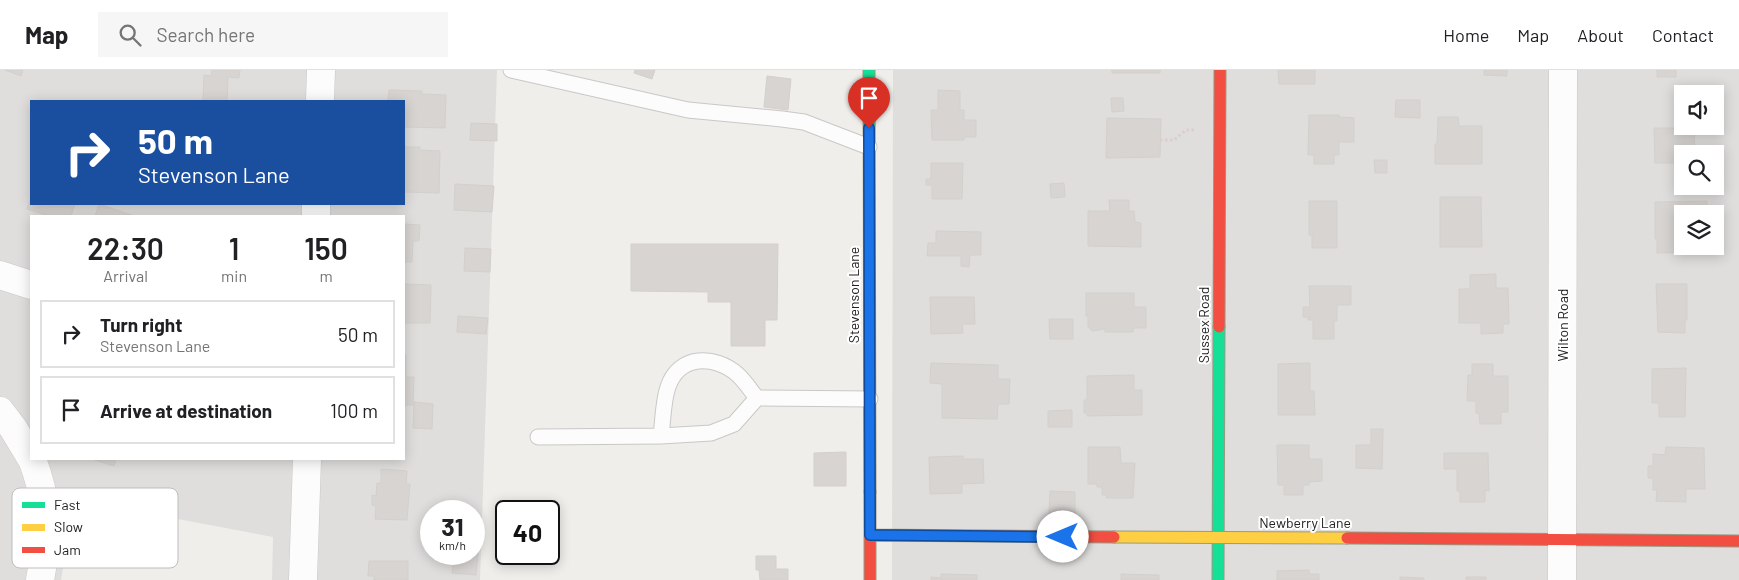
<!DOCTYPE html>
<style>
body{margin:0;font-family:Barlow,sans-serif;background:#f6f6f6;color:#202124;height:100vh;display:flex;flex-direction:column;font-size:19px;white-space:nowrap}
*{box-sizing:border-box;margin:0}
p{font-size:16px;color:#757577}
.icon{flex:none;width:28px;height:28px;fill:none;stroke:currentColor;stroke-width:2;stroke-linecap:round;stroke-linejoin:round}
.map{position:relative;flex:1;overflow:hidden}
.details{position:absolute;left:30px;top:145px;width:375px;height:245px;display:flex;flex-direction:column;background:#fff;border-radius:0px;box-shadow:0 2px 12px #0003}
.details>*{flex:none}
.banner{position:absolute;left:30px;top:30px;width:375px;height:105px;border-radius:0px;box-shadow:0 2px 12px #0003;background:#1a4fa0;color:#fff;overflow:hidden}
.fabs{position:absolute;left:1674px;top:15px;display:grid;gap:10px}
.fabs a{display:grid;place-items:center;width:50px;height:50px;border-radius:0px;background:#fff;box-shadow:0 2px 12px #0003;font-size:25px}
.speed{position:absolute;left:420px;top:430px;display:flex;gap:10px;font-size:25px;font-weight:700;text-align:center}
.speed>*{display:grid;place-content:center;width:65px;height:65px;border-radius:50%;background:#fff;box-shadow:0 2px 12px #0003;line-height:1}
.speed small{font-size:12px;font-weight:400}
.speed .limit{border:2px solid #111;border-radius:8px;background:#fff;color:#111}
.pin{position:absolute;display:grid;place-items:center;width:42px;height:42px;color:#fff;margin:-51px -21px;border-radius:50% 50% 50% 0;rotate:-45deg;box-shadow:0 0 5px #0007}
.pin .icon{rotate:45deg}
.me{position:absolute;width:55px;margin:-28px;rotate:270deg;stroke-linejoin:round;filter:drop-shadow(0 0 4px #0008)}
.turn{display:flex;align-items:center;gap:18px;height:105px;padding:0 25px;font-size:22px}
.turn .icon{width:65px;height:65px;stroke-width:2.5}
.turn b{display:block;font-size:35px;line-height:42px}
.eta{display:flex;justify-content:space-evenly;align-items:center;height:85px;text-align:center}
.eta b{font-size:30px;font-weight:600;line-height:35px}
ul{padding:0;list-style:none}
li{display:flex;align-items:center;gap:15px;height:68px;margin:0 10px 8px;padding:0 15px;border:2px solid #e0e0e0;border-radius:0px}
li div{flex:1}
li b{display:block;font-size:19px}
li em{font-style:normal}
header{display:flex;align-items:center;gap:30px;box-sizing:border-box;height:70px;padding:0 25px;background:#fff;border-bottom:1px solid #e0e0e0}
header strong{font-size:24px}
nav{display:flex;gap:28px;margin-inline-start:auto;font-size:18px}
.search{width:350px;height:45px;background:#f6f6f6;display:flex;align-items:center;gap:12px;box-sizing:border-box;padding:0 18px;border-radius:0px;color:#757577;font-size:19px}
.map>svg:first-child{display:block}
.residential{fill:#dfdedc;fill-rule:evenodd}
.building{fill:#d7d4d2;stroke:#d3d0cc}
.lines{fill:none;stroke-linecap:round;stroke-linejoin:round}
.lane-casing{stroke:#c9c8c7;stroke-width:17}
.street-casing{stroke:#c9c8c7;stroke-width:29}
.fast-casing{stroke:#999a82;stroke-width:13}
.slow-casing{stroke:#999a82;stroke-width:13}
.jam-casing{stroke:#999a82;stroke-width:13}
.path{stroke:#dccecd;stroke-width:3;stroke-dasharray:2.5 2.5;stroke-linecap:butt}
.lane{stroke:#fdfcfc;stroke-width:15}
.street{stroke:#fdfcfc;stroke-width:28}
.fast{stroke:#16e098;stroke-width:11}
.slow{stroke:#ffcf43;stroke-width:11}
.jam{stroke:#f24e42;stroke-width:11}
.route-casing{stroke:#114b97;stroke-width:12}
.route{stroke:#1a73e8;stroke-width:9}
.labels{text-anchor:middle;stroke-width:4;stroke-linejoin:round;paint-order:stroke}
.street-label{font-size:14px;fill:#222;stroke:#fff}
.key{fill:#fff;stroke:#bdbdbd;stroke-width:1}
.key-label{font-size:14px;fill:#222}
</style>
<header>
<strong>Map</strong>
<div class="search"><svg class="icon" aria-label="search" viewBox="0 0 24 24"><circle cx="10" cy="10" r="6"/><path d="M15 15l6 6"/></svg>Search here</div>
<nav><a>Home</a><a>Map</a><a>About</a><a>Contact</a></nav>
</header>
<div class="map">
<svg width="1739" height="510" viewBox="0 0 1739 510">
<rect width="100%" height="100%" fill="#f0eeeb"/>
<!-- residential -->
<path class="residential" d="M0,0H497L480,510H272L273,467L67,428L68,471L61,510H0ZM31,31H404V134H31ZM31,146H404V389H31ZM431,441H474V484H431Z
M893,0H1739V510H892ZM1682,24H1715V56H1682ZM1682,84H1715V116H1682ZM1682,144H1715V176H1682Z"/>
<!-- building -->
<path class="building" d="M5,0H23L21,6Z
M212,0H240L239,8L228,7L227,31H203L204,5L211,6Z
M635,0H655L652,9L634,3Z
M1112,0H1160V3H1112Z
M1278,0H1315V14H1279Z
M1484,0H1507V6L1484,5Z
M1657,0H1676V7H1657Z
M767,6L791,9L788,40L764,37Z
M389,20L422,21V24L446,25L445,58L404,57V31H388Z
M938,20L960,21V40H964V50H976V67H964V70H932L931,40H938Z
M1111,28H1123L1124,41L1112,42Z
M1396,30H1420V48L1395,47Z
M1309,45H1339V47L1354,48V72H1339V85H1334V94H1314V85H1308Z
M1438,47H1458L1459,56H1482V94H1435V74H1437Z
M1107,48L1161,49L1160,87L1106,88Z
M471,53L497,54V71L470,70Z
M1654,58H1694L1695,84H1682V93H1655Z
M404,77H420V80L440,81L439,123L404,122Z
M1374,90H1387V103H1375Z
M931,93H963L962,129H932V115H926V109H931Z
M1064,113L1065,127L1051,128L1050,114Z
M455,114L494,116L492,142L454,140Z
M31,127V134H75L71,146H49L27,139Z
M1440,127H1481L1482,177H1440Z
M1109,130H1129V141H1134L1135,152L1141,153V177L1088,176V141H1110Z
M1309,131H1337V178H1312V165H1309Z
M1707,131V144H1682V176H1686V182L1657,183V169H1655V132Z
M99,134L134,146H95Z
M404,154L420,155L419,171H413L412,192H404Z
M936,161L981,162V185H970L969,197L961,196V186H927L928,173H936Z
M631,174H778L777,250H765V276H731V232H708V222L631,221Z
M465,178L491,179L490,202L464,201Z
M1496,204V218H1508L1509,254H1503V263L1481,264V253H1459V219H1470V205Z
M404,214L431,215L430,253H404Z
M1656,214H1687V250H1685V263L1658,262Z
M1309,216H1351V235H1337V251H1334V269H1313V250H1308V247H1303V237H1310Z
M1086,223H1134V237H1146V258H1133V262H1105V259L1092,261L1088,257V246H1086Z
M930,227H974L975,254H962L963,263L931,264Z
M458,246L488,248L486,264L457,262Z
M1049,249H1073V269H1050Z
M404,285H406V307H414L413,335H404Z
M931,293L998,295V309H1010L1009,334H998L997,349L942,348V314L930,313Z
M1310,293V321H1314L1315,345H1278V294Z
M1472,294H1493V306H1508V342H1501V354H1480L1479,343H1476V331H1467L1468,305H1472Z
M1686,298L1685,347H1659V333H1652V299Z
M1134,305V320H1142V345L1087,346V343H1084V330H1087V306Z
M414,332L433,334L432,359L413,358Z
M1072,340V357H1048V341Z
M1371,359H1383L1382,399L1356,398V375H1371Z
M1277,375H1309V389H1322V411L1309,412V415H1303V425H1284V415H1278Z
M1088,377H1120L1121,393H1135L1133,428H1106L1107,425H1102V417H1097V414H1088Z
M1666,377L1704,378L1705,419H1686V432L1656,431L1657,420H1653V408H1648V396H1653V384L1665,385Z
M846,382V416H814V383Z
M1444,383H1488L1489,421L1485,420V432H1460V421H1457V399H1444Z
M963,386V389H983L984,413L962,414V423L930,424L929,387Z
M92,389H116L114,396Z
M381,399L407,401L406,414H410L407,450L375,449L376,436L372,435V425L376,426L377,413H381Z
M1050,421L1075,422V446L1049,445Z
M474,457H479L478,474L474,473Z
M474,482L478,483L476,505L452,503L454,484H474Z
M756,486H776V499H788V510H760L759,500H756Z
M369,491H408V510H374V506H368Z
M1309,500V504H1319V510H1277V501Z
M941,504L977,505V510H931V507L941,508Z
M1121,504L1159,505V510H1121Z
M1400,507L1424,508V510H1400Z
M1466,507H1486V510H1466Z"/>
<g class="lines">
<!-- lane casing -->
<g class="lane-casing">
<path id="lane" d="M511,0L688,40L782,49L804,52L869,77
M661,366C663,351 663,331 668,317C679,284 715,285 737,304C745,311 751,321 757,328
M538,367L661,366L711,363L734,354L757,328L870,329"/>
</g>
<!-- street casing -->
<g class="street-casing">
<path id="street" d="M320,31L321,0
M316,146V134
M0,205L31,215
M0,341L13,358L31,388
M32,389C49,434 49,463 40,510
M303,510L307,389
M1562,510L1563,0"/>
</g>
<!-- fast casing -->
<g class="fast-casing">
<path id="fast" d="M869,0L870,422
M1218,510L1219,257"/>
</g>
<!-- slow casing -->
<g class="slow-casing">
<path id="slow" d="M1114,467L1347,468"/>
</g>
<!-- jam casing -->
<g class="jam-casing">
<path id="jam" d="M1219,257L1220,0
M870,422V510
M870,465L1114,467
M1347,468L1739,471"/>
</g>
<!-- path -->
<path class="path" d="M1160,70H1174L1186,60H1194"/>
<!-- lane -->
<use href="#lane" class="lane"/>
<!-- street -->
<use href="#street" class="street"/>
<!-- fast -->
<use href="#fast" class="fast"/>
<!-- slow -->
<use href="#slow" class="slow"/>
<!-- jam -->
<use href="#jam" class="jam"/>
</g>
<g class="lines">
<!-- route casing -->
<g class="route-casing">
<path id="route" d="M869,58L870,465L1063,467"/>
</g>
<!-- route -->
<use href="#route" class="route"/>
</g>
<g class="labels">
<!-- street labels -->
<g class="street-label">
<text transform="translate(854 225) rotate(-90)" y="5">Stevenson Lane</text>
<text transform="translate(1204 255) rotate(-90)" y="5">Sussex Road</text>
<text transform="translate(1563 255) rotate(-90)" y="5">Wilton Road</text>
<text x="1305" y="458">Newberry Lane</text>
</g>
</g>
<!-- legend -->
<rect x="12" y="418" width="166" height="80" rx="8" class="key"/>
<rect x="22" y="432" width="23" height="6" fill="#16e098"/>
<rect x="22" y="454" width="23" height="7" fill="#ffcf43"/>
<rect x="22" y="477" width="23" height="6" fill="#f24e42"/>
<g class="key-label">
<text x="54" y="440">Fast</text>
<text x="54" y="462">Slow</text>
<text x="54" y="485">Jam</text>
</g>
</svg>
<div class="fabs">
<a><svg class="icon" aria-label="sound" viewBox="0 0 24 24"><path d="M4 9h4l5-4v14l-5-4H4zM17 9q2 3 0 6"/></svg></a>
<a><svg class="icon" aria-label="search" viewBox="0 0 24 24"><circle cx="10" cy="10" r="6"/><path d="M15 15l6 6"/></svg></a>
<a><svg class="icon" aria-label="layers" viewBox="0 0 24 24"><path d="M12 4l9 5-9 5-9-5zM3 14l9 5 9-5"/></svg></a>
</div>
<div class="speed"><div>31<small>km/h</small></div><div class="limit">40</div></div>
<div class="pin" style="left:869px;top:58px;background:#d93025"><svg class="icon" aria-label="arrive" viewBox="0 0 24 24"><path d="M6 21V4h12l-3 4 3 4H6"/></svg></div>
<svg class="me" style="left:1063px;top:467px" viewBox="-20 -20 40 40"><circle r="19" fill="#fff"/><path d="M0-13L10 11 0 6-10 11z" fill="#1a73e8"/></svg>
<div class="banner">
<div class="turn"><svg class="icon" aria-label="right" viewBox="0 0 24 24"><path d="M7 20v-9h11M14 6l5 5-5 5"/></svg><div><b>50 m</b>Stevenson Lane</div></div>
</div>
<section class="details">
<div class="eta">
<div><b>22:30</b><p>Arrival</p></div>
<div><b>1</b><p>min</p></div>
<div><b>150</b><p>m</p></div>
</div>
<ul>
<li><svg class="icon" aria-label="right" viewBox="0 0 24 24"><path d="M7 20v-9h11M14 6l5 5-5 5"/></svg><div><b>Turn right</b><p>Stevenson Lane</p></div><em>50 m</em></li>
<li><svg class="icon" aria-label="arrive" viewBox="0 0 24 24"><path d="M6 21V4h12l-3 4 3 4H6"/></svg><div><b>Arrive at destination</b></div><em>100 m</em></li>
</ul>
</section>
</div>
